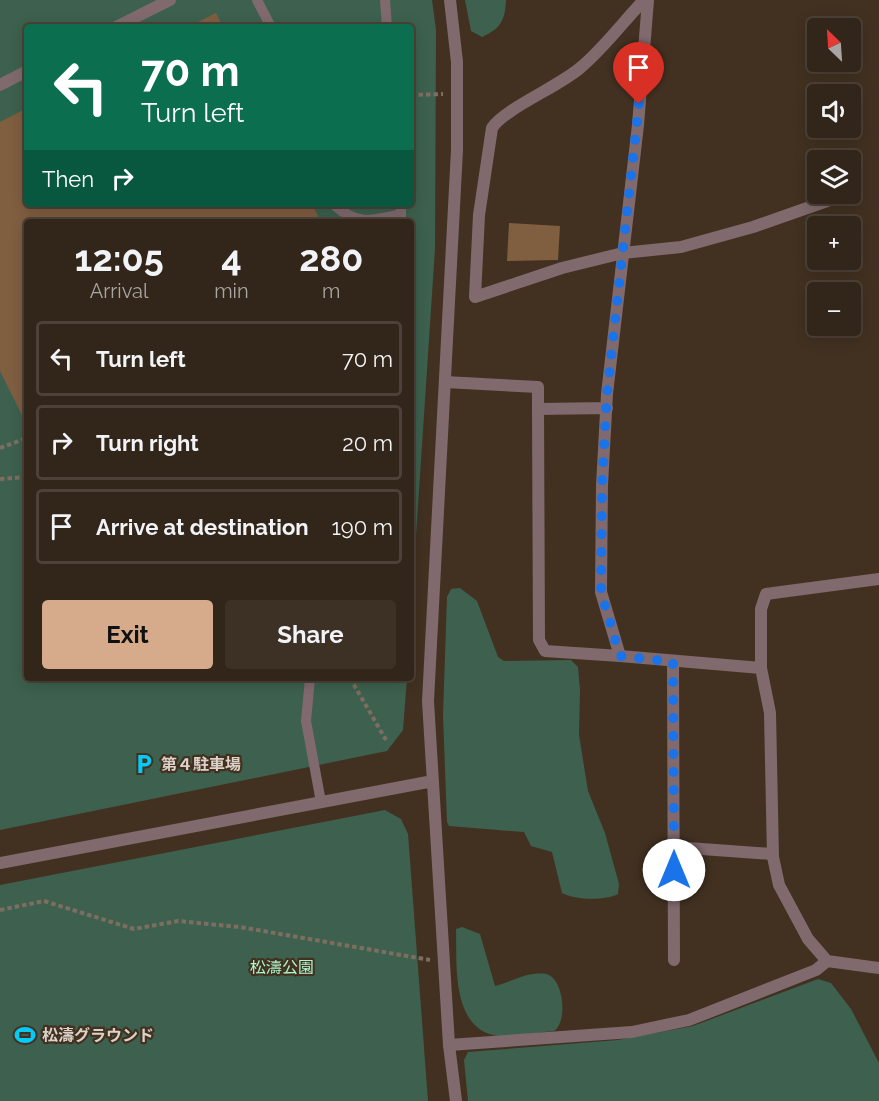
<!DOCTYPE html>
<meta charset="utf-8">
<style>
body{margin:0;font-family:Raleway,"Noto Sans JP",sans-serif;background:#3d3126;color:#f1f3f6;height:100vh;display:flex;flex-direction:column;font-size:22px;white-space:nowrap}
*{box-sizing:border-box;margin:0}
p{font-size:20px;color:#a8a5a2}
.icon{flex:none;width:33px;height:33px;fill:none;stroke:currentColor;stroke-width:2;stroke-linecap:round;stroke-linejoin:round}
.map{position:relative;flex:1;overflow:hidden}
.side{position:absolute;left:24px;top:219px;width:390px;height:462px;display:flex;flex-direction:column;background:#322519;border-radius:6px;box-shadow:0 3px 15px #0003,0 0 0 2px #4d4238}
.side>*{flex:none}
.guide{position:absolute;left:24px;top:24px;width:390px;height:183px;border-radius:6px;box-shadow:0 3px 15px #0003,0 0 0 2px #4d4238;background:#0b6e4f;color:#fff;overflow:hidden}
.needle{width:39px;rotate:335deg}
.buttons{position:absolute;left:807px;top:18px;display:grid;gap:12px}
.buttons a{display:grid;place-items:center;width:54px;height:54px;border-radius:6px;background:#322519;box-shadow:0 3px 15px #0003,0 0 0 2px #4d4238;font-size:30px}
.pin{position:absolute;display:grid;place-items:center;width:51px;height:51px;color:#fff;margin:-62px -26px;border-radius:50% 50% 50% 0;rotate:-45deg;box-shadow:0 0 6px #0007}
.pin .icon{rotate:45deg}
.me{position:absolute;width:66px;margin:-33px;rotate:0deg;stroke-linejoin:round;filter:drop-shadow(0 0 4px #0008)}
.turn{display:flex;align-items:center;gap:21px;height:126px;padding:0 18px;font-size:27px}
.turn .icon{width:78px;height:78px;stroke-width:2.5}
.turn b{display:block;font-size:42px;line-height:51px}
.then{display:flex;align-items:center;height:57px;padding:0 18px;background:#0003;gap:12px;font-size:22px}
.eta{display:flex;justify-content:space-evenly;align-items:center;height:102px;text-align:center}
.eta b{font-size:36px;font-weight:700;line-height:42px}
.primary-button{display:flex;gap:12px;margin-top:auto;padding:12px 18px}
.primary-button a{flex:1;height:69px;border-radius:6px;background:#d6ab8b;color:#111;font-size:24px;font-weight:700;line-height:69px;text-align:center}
.primary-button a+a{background:#3d3126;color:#f1f3f6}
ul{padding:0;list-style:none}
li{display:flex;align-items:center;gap:18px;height:75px;margin:0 12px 9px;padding:0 6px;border:3px solid #4d4238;border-radius:6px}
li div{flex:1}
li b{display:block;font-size:22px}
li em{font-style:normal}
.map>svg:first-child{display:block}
.green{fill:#3d614e;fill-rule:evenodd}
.building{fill:#805e40}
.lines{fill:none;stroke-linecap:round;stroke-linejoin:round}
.path{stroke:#7d6e61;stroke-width:4;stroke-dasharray:4.5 3;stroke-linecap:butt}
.service{stroke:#806a6e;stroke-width:10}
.minor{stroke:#806a6e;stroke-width:12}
.tertiary{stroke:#806a6e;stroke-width:12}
.route{stroke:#1a73e8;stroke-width:10;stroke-dasharray:0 18}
.labels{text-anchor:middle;stroke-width:4.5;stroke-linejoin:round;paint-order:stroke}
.poi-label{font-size:16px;font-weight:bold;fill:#ddd2c9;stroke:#423121;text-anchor:start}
.park-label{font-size:16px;fill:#adf7cf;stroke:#423121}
</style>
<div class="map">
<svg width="879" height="1101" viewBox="0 0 879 1101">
<rect width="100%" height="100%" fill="#423121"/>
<!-- green -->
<path class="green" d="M0,0H432L436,30L435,249L411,611V222H27V678H407L403,730L387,751L0,830ZM27,27H411V204H27Z
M465,0H506C505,21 501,28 482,37L471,31Z
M460,588L477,601L498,657L504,661L571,660L578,667L580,690L579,735L588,791L605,833L619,884L618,894C605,901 575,900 562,893L552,852L531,846L524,832L449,826L447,822L443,715L447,597L451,589Z
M385,810L401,819L408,834L428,1101H0V885Z
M462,927L480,934L495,986C512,982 527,971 546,974C564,978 568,1022 554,1031C538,1032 507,1039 493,1035C451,1025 457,961 456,929Z
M818,979L831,983L851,1009L879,1063V1101H468L464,1060L468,1052L618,1040L693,1026Z"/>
<!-- building -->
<path class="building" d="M216,13L223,27H188Z
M27,108V204H312L321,222H27V418L24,419L0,371V122Z
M509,223L560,226L558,260L507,261Z"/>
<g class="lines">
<!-- path -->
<path class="path" d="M411,95L443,94
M0,448L27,438
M0,479L27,477
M350,678L386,740
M0,910L44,901L134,929L178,921L240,927L430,960"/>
<!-- service -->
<path class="service" d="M257,0L271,27
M385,0L387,27
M333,204C357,226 372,221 401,214
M401,222V204
M310,678L306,721L321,802"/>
<!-- minor -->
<path class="minor" d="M644,0C623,22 603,49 580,68C558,87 504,109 492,128L479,215L475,297L562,268L623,253L681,247L753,227L830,200
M648,0L638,125L607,394L602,485L601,592L620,656L761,668
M445,382L538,387V409
M607,408L538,409L539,640L545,651L620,656
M879,579L766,594L761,609V668L770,713L773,857L779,885L808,939L827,961L879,968
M673,662L674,960
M674,847L772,854
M449,1045L632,1032L689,1020L816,970L827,961"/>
<!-- tertiary -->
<path class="tertiary" d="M450,0L457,62V150L428,701L449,1045L456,1101
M116,27L170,0
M0,85L27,71
M0,863L433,781"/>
</g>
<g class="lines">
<!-- route -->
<path class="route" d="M639,104L607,394L602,485L601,592L620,656L673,662L674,870"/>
</g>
<!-- icons -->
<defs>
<g id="parking-bare" transform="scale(1.62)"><path d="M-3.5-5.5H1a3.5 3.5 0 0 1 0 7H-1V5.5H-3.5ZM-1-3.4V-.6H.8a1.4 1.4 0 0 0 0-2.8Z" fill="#02cbf9" stroke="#423121" stroke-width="2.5" paint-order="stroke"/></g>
<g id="stadium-bare" transform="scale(1.62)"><path d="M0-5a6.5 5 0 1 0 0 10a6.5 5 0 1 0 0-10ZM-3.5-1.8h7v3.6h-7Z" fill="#02cbf9" stroke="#423121" stroke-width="2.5" paint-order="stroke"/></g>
</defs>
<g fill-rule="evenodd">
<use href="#parking-bare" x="144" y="764"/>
<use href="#stadium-bare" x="25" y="1035"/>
</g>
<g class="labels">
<!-- poi labels -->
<g class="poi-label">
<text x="161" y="770">第４駐車場</text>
<text x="42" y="1041">松濤グラウンド</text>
</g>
<!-- park labels -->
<g class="park-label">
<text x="282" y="973">松濤公園</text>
</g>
</g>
</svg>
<div class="buttons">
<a><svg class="needle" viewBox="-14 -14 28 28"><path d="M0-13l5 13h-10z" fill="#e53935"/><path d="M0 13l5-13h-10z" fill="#a8a5a2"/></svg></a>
<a><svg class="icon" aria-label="sound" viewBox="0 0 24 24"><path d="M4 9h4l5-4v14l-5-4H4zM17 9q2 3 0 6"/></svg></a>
<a><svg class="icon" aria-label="layers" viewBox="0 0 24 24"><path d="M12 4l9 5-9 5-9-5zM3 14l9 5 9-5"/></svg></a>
<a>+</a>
<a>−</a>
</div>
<div class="pin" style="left:639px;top:104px;background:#d93025"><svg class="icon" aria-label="arrive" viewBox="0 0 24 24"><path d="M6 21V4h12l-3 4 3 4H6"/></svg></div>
<svg class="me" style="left:674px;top:870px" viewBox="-20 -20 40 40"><circle r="19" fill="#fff"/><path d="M0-13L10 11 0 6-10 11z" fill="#1a73e8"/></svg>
<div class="guide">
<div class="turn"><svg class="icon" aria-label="left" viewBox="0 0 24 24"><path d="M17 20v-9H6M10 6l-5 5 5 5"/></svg><div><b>70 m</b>Turn left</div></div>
<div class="then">Then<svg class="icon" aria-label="right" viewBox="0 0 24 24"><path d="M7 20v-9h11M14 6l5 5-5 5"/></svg></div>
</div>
<section class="side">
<div class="eta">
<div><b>12:05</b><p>Arrival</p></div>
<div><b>4</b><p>min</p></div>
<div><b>280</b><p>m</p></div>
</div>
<ul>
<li><svg class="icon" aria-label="left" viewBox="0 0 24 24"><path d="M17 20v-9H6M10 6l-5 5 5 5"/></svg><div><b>Turn left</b></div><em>70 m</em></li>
<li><svg class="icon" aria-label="right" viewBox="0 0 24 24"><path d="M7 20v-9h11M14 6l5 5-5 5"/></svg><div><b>Turn right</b></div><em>20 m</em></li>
<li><svg class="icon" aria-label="arrive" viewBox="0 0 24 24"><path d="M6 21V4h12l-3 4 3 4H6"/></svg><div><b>Arrive at destination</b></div><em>190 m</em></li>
</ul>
<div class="primary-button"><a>Exit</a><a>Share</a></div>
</section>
</div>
